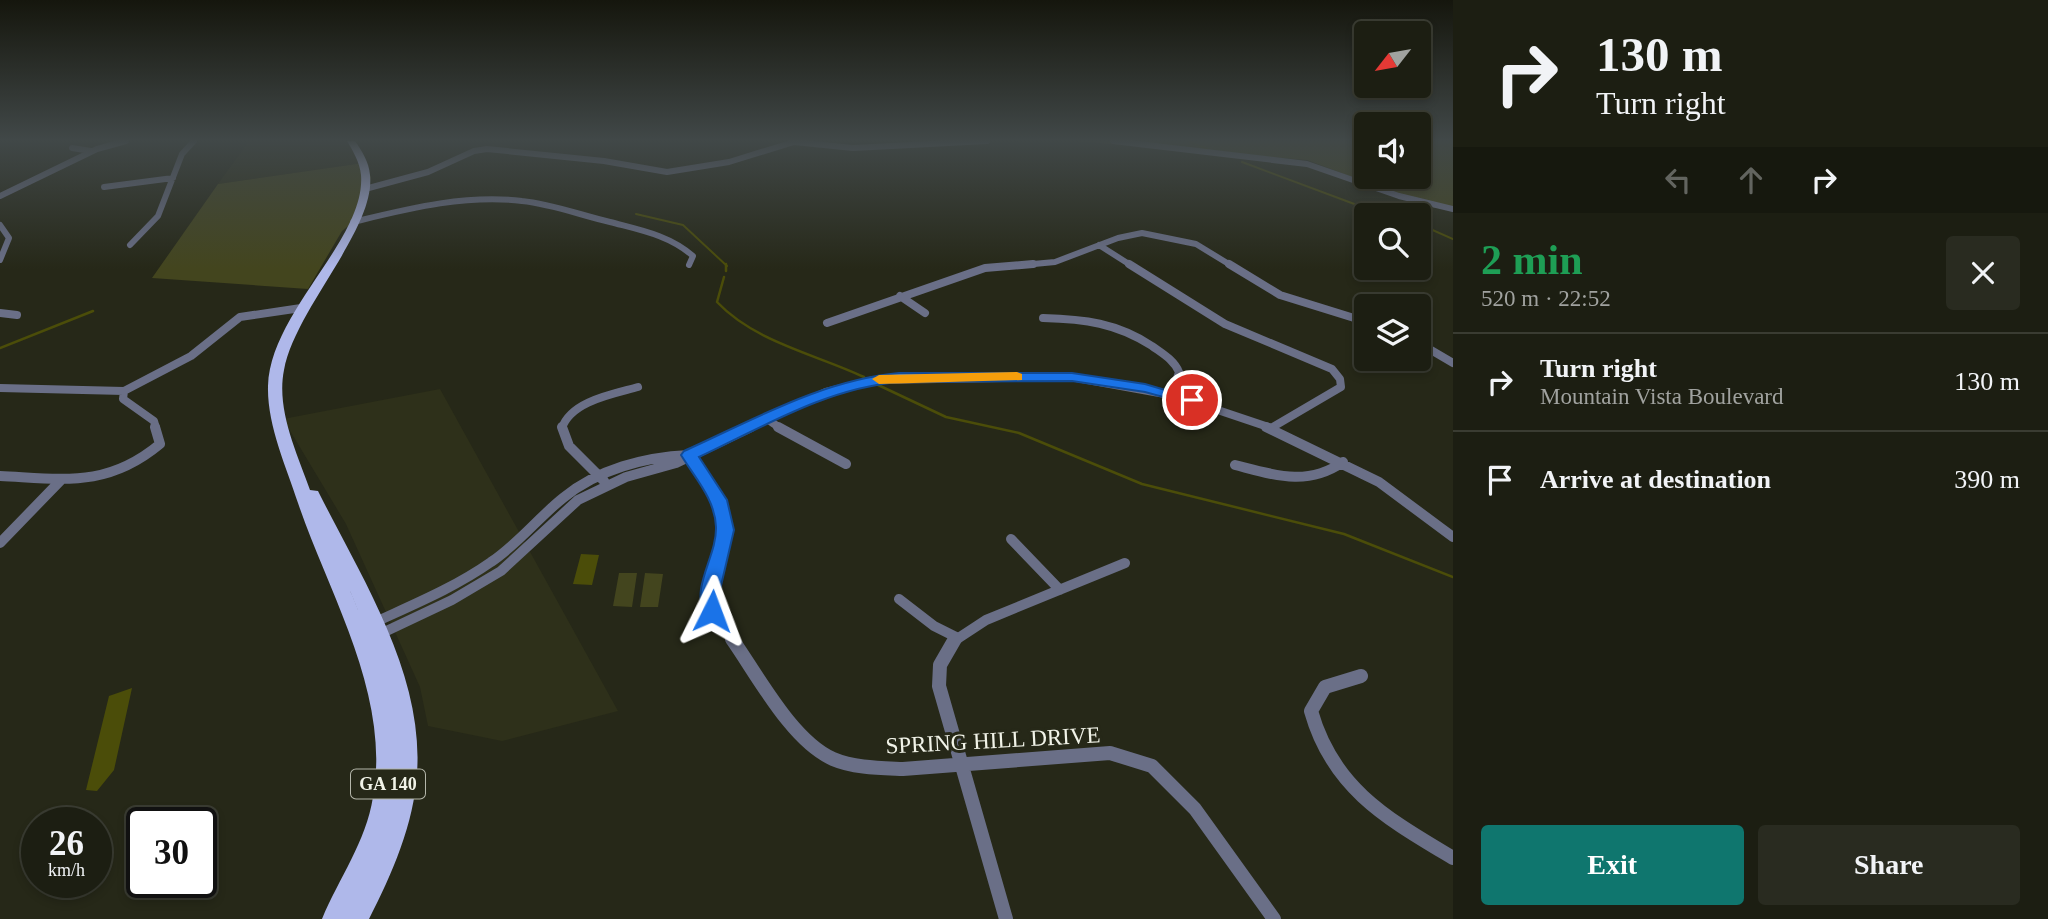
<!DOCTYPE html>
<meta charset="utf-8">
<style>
body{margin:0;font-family:"Times New Roman",serif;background:#292b20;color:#f1f3f6;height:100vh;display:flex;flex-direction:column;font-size:26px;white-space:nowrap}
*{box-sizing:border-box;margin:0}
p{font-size:23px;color:#a0a29f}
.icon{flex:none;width:38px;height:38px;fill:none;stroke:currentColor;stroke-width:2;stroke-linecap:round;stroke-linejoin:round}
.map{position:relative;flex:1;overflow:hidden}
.details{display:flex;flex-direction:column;background:#1c1e12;width:595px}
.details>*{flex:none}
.guide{background:#1c1e12;color:#f1f3f6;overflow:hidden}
.needle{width:46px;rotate:239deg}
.tools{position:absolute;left:1354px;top:21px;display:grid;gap:14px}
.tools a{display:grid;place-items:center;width:77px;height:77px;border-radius:7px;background:#1c1e12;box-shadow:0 4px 10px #0003,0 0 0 2px #3a3c32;font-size:35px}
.speed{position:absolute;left:21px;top:807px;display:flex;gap:14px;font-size:35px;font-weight:700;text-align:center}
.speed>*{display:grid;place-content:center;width:91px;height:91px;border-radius:50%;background:#1c1e12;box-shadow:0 4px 10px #0003,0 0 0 2px #3a3c32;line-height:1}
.speed small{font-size:18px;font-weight:400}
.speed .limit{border:4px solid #111;border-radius:10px;background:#fff;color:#111}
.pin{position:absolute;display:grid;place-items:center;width:60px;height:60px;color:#fff;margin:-30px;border:4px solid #fff;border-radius:50%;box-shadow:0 2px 7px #0007}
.me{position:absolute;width:77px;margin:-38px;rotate:3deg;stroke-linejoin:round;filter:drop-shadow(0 0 5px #0008)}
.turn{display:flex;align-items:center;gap:24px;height:147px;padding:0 28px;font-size:32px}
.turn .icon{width:91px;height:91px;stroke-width:2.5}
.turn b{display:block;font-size:49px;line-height:60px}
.lanes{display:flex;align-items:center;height:66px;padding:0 28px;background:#0003;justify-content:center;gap:35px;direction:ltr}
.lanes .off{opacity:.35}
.round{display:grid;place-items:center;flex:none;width:74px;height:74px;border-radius:7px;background:#292b20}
.headline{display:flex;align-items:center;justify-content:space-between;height:119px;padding:0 28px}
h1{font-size:42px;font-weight:700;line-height:52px;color:#1e9e55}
.action{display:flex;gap:14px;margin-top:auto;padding:14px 28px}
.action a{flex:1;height:80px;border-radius:7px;background:#0f766e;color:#fff;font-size:28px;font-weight:700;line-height:80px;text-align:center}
.action a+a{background:#292b20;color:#f1f3f6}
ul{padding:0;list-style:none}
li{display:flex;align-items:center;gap:21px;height:98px;padding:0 28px;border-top:2px solid #3a3c32}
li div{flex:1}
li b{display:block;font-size:26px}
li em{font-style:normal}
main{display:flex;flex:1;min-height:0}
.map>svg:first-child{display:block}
.built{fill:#2e301a}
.green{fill:#43451e}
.water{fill:#4b4d09}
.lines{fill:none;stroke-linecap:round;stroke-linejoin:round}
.stream-far1{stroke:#4b4d09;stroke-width:2}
.stream{stroke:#4b4d09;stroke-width:2.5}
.street-far3{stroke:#6a6f87;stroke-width:6}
.street-far2{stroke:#6a6f87;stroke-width:8}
.street-far1{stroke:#6a6f87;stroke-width:10}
.street{stroke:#6a6f87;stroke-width:14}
.primary{fill:#afb8ea;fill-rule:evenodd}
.route{fill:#1a73e8;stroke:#114b97;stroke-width:2}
.slow{fill:#f59e0b}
.labels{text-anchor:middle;stroke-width:6;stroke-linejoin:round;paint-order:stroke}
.shield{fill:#262818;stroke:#b4b6aa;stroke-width:2}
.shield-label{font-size:18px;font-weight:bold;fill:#f1f3e8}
.near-street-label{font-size:23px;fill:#f1f3e8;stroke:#262818}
</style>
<main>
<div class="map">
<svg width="1453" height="919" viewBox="0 0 1453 919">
<rect width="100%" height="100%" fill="#262818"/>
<!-- built -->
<path class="built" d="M249,141H350L363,163L218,184Z
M440,389L618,711L502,741L428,726L420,687L346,524L283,419Z"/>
<!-- green -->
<path class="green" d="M1075,141H1367V177H1419V141H1453V209L1435,208L1307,160Z
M363,163L371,177L368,191L353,222L342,231L308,289L152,278L218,184Z
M619,573H637L632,607L613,606Z
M645,573L663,574L658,607H640Z"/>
<!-- water -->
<path class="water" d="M581,554L599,555L592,585L573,584Z
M132,688L114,770L97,791L86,790L109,696Z"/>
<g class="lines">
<!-- stream-far1 -->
<path class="stream-far1" d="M1188,141L1207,149
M1242,162L1357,205L1396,215
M636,214L683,225L727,266
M1419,224L1453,239"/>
<!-- stream -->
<path class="stream" d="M726,264V271
M724,277L717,302C755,342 815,354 864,377
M0,348L93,311
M876,384L946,417L1019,433L1142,484L1344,534L1453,577"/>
<!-- street-far3 -->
<path class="street-far3" d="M1113,141L1307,164L1399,196L1453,209
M72,148L91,151
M104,187L173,178
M365,189L428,172L474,151L487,149L604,161L667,172L729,162L794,142L853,148L987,141
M0,196L97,149L126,141
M353,222C407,209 465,194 522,201C552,204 580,215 610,222C640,230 669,235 693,256L689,265
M0,225L9,238L0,260
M130,245L158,216L182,154L194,141
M1099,245L1132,266
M1012,266L1055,262L1118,238L1142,233L1196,244L1232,266"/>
<!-- street-far2 -->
<path class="street-far2" d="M1129,264L1225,324L1332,369L1340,379L1341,387L1271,428
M1229,264L1280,295L1367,322
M900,296L925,313
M0,313L17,315
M1043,318C1084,319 1117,323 1152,346C1163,354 1174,360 1179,372L1172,395
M827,323L985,268L1033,264
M1419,343L1453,363
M0,388L124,391L123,399L154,421L156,428
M124,391L191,356L240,317L301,308
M767,419L780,428
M562,428C571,401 613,394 638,387
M747,428L826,392L874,380L1071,377L1176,396L1271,428"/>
<!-- street-far1 -->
<path class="street-far1" d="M562,427L569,446L604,481
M778,427L846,464
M1266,427L1379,482L1453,537
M689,455C719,494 732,516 718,566C715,579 709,596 712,609C714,620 727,632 734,641
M1235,465C1274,475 1307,487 1343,462
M0,476C64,479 107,488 160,444L155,427
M1011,539L1060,590
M0,543L62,479
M899,599L934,626L956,637
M371,624C412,605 454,588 491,562C518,544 538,518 563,498C598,469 645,457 689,455
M378,635L452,600L501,571L578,500L626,477L676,463L751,427
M954,641L986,620L1125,563"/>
<!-- street -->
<path class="street" d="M732,639C758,676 792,741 833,759C854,768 880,768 903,769L1110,753L1152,766L1195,809L1274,919
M955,639L940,665L939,686L1006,919
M1361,676L1325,687L1311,711C1333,789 1388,819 1453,858"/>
<!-- primary -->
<path class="primary" d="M347,141H355C362,151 369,162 370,175C376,229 295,309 284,370C276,410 297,453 310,490L318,491L320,495C363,580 424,675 417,773C414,824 392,874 369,919H322C339,878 366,842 373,797C391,695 330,597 298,503C286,466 267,425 268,386C270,312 366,239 361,175C360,163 353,151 347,141ZM349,588L371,642L351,593Z"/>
</g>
<!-- sky -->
<linearGradient id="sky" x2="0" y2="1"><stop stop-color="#15160d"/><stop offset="0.52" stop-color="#414848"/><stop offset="1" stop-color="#414848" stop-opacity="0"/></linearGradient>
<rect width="1453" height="269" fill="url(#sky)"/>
<!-- route -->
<path class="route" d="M899,373H1072L1145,384L1199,400L1192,405L1145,392L1072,381L899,382C827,388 763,427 699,457L727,500L734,530L720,590L722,611L719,616H705C690,587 717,557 716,527C715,499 695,478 681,455L684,451C753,420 822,380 899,373Z"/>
<!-- slow -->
<path class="slow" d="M1017,372L1022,374V380L879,384L872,379L879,375Z"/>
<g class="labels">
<!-- shield labels -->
<rect class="shield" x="351" y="769.5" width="74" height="29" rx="5"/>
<g class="shield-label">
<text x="388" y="790">GA 140</text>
</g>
<!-- near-street labels -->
<g class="near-street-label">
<text transform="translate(993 740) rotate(-3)" y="8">SPRING HILL DRIVE</text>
</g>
</g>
</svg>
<div class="tools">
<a><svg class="needle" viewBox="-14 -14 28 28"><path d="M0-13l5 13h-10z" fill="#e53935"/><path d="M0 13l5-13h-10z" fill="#a0a29f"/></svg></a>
<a><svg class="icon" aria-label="sound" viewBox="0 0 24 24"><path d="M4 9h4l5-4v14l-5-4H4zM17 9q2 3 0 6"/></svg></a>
<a><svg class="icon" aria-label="search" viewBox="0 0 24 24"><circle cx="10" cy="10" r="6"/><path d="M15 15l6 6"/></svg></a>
<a><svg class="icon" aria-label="layers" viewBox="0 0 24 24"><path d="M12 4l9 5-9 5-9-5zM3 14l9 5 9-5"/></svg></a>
</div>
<div class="speed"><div>26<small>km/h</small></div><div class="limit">30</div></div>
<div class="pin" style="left:1192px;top:400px;background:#d93025"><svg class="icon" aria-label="arrive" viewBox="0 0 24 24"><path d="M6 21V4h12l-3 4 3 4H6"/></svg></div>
<svg class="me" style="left:712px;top:611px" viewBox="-20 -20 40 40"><path d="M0-17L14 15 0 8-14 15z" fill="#1a73e8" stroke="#fff" stroke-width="4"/></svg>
</div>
<section class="details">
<div class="guide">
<div class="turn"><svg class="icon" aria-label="right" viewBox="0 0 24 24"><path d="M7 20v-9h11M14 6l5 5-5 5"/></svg><div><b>130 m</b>Turn right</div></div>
<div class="lanes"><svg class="icon off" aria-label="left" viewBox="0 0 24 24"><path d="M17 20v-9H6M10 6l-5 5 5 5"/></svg><svg class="icon off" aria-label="ahead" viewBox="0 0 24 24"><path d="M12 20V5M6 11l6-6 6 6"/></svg><svg class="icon" aria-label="right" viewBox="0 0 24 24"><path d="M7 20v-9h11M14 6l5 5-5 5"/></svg></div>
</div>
<div class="headline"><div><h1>2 min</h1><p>520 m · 22:52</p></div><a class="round"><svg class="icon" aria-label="close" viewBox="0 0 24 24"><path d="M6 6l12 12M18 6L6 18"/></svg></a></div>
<ul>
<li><svg class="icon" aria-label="right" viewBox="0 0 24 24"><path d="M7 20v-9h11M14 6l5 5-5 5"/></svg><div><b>Turn right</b><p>Mountain Vista Boulevard</p></div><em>130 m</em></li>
<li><svg class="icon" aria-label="arrive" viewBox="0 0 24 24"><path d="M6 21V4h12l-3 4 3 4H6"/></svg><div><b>Arrive at destination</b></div><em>390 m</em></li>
</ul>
<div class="action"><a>Exit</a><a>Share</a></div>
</section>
</main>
